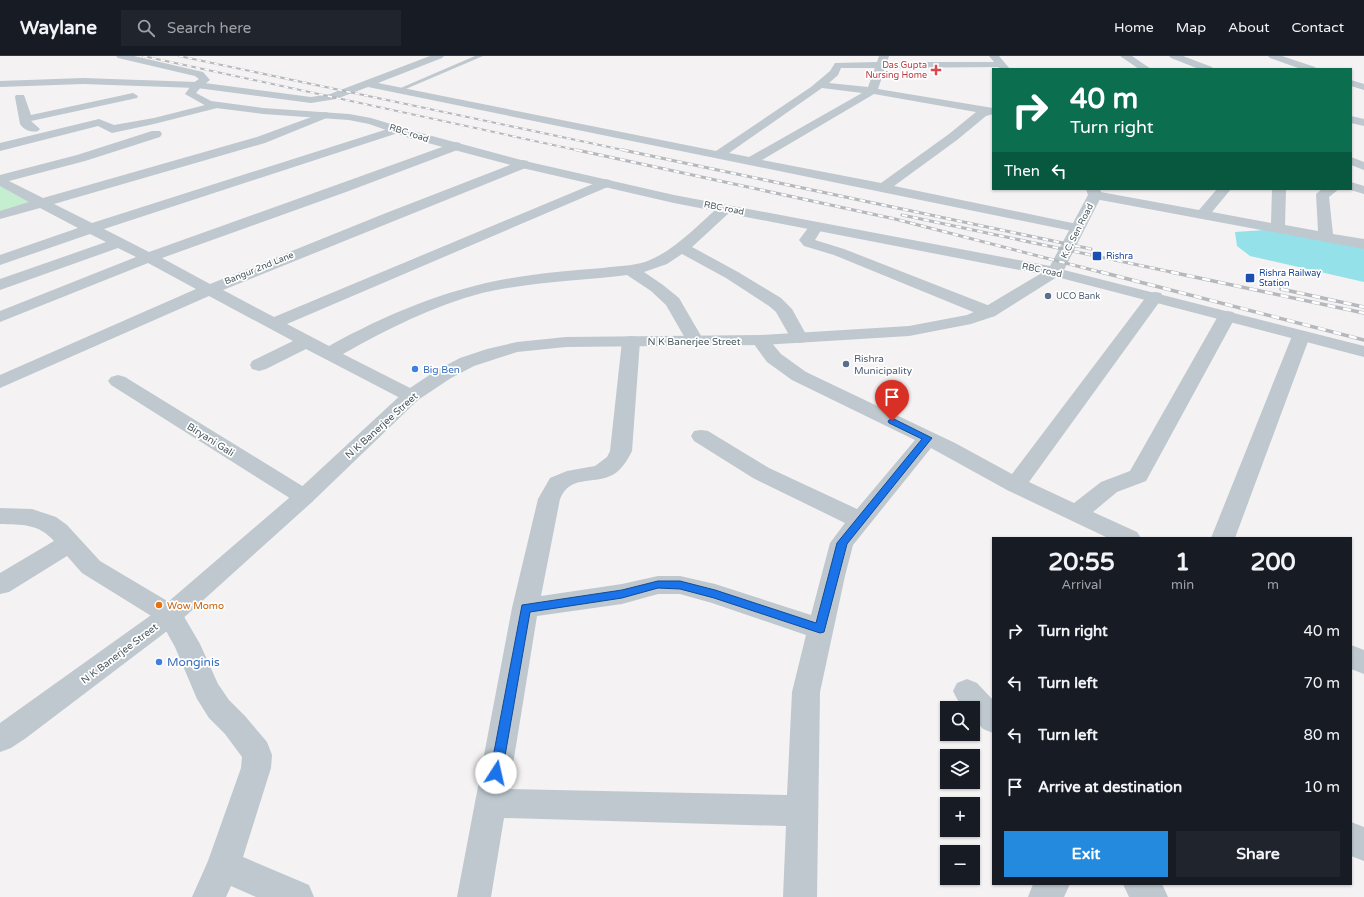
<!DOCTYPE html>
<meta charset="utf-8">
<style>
body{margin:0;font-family:"Varela Round",sans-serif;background:#20242c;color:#f1f3f6;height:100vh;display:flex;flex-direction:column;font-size:15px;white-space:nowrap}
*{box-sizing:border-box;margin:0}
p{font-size:13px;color:#9ea1a6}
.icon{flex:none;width:22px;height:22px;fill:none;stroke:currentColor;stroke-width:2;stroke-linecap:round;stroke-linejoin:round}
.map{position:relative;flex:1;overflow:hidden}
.side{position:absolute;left:992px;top:481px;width:360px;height:348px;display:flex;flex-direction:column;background:#171b24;border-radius:0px;box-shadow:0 1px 3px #0004}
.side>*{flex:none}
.guide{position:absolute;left:992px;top:12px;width:360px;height:122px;border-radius:0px;box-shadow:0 1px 3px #0004;background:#0b6e4f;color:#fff;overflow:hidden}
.tools{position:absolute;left:940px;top:645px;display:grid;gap:8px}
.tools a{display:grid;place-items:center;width:40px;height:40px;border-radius:0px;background:#171b24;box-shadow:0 1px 3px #0004;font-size:20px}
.pin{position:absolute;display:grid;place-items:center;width:34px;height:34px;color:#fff;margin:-41px -17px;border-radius:50% 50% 50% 0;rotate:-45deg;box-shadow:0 0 4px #0007}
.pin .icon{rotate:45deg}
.me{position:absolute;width:44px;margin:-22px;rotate:10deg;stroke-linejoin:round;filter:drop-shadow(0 0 3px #0008)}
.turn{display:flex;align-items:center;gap:14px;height:84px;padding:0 12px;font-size:18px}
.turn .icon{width:52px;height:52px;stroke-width:2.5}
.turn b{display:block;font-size:28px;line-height:34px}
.then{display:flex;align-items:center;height:38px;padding:0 12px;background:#0003;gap:8px;font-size:15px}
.eta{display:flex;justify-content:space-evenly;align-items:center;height:68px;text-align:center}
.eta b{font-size:24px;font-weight:700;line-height:28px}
.action{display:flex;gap:8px;margin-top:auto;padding:8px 12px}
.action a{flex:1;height:46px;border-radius:0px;background:#248add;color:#fff;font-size:16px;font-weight:700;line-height:46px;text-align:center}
.action a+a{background:#20242c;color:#f1f3f6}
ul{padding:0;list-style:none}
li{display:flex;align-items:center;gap:12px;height:52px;padding:0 12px}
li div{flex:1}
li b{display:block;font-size:15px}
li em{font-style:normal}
header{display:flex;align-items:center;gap:24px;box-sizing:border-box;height:56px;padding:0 20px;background:#171b24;border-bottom:1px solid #363941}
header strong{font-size:19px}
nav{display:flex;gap:22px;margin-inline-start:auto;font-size:14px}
.search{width:280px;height:36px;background:#20242c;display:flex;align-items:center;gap:10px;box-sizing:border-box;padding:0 14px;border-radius:0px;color:#9ea1a6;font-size:15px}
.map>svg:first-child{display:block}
.green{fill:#c4eecf}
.water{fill:#94e1e9}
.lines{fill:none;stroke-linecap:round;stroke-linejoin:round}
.service{fill:#bec8ce;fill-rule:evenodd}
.minor{fill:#bec8ce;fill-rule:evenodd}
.tertiary{fill:#bec8ce;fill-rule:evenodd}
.rail-far2-casing{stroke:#b5b8bc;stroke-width:2}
.rail-far1-casing{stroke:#b5b8bc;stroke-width:3}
.rail-casing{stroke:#b5b8bc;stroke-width:3.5}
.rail-far2{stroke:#fff;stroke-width:1.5;stroke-dasharray:4.5;stroke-linecap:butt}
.rail-far1{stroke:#fff;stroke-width:2;stroke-dasharray:5.5;stroke-linecap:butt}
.rail{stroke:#fff;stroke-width:2.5;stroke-dasharray:8;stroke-linecap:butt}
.route{fill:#1a73e8;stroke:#114b97}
.health-dot{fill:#e0444e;stroke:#fff;stroke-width:1.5}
.transit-dot{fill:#1a4fb4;stroke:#fff;stroke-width:1.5}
.service-dot{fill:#5c6f8a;stroke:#fff;stroke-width:1.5}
.shop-dot{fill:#3f7fe0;stroke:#fff;stroke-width:1.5}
.food-dot{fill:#e8710a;stroke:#fff;stroke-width:1.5}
.labels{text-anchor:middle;stroke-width:3.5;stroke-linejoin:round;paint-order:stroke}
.far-health-label{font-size:9px;fill:#be3a42;stroke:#fff;text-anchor:end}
.far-street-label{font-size:9px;fill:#4a585f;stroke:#fff}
.far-transit-label{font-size:9px;fill:#164399;stroke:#fff;text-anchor:start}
.far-service-label{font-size:9px;fill:#4e5e75;stroke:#fff;text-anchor:start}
.street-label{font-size:10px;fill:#4a585f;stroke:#fff}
.service-label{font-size:10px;fill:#4e5e75;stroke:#fff;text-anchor:start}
.shop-label{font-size:10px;fill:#366cbe;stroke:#fff;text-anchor:start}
.food-label{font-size:10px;fill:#c56008;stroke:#fff;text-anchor:start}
.near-shop-label{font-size:12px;fill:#366cbe;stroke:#fff;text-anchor:start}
</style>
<header>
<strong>Waylane</strong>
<div class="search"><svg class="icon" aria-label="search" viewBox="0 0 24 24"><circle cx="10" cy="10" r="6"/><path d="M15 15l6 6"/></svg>Search here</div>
<nav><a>Home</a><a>Map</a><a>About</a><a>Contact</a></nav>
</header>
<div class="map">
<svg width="1364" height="841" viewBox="0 0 1364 841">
<rect width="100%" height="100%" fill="#f4f2f2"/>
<!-- green -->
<path class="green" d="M0,125L39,147L0,159Z"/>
<!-- water -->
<path class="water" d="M1278,173L1364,189V226L1250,200L1237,190L1235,176Z"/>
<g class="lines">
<!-- service -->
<path class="service" d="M475,0H483L401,35L396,34Z"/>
<!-- minor -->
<path class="minor" d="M430,0H444L442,2L378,27L716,95L811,31L830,15L835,7L877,6L879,0H889L887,6H1002L1004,8L1002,10L999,11L885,12L878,33L993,52V58L986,60L957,84L894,130L1077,168L1082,169L1084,172L1082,175L1077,176L368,31L336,43L311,47L197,32L83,28L0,31V25L83,22L197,26L311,41L330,38ZM841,12H875L868,31L829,27L838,19ZM822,32L862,37L749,101L729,97ZM874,38L976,56L949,78L881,127L762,104Z
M1120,0H1132L1151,13H1139Z
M1169,0H1183L1212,11L1213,13H1199L1171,2Z
M1268,0H1282L1315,11L1316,13H1301L1270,2Z
M1351,24L1364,28V34L1351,30Z
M133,37L138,40L137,42L31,65L40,73L38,75C31,77 24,74 20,68L15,41L16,39H24L31,59Z
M217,46L221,47L223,49L221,51L154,68L112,77L98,70L0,95V87L99,63L114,69L154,62Z
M325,56L329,57L331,59L329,61L265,87L54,148L92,167L397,70L401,72L403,74L401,76L104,173L149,196L456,86L460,87L462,90L460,93L346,136L162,202L210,228L386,157L523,104L528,105L529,108L528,111L223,234L274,261L605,123L610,124L612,127L610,130L287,268L329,290C391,256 454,230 525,220C551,216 577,214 603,212C617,210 632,210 645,206C675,195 696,170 720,150L725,149L730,150L732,153L730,156L692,191L738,216L781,242L792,253L808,282L805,286L799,287L793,286L776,256L769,250L726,222L682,198L667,208L644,216L663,229L679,242L704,285L701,289L695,290L689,289L666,249L651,235L627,219C579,225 529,226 482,237C433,250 387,273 343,298L418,336L421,340L418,344L411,346L404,344L306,293L266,313L259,315L252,313L250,309L252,305L293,285L209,240L0,332V319L196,233L148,207L0,266V255L136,201L118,192L0,234V223L106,186L90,178L0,209V199L78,172L40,152L0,163V155L29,146L0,130V119L77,99L152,75H160L162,78L160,81L85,105L9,125L43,142L257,81Z
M1351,60L1364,63V70L1351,67Z
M1351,101L1364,106V114L1351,109Z
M1351,126L1364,130V138L1347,133H1351Z
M1217,133H1231L1212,156L1271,167L1272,133H1286L1285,169L1318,175L1316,138L1322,133H1339L1329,141L1333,178L1364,183V193L1095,143L1090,142L1088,139L1090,136L1095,135L1199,154Z
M816,167L821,168L823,171L815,184L844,193L995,252L998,256L995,260L989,261L983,260L834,199L804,190L799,184L811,168Z
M1155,236L1161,237L1163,241L1029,426L1074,447L1101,426L1130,415L1218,260L1221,256L1227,255L1233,256L1236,260L1146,425L1117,436L1093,456L1137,476L1141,482H1108L1007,434L931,392L853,489L845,520L820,636L817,841H783L786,770L504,762L491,841H457L512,552L538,443L550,422L567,415L595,410L607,401L610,395L622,285L625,281L631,280L637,281L640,285L632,395C628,403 624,410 617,416C598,431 571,416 560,443L541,540L622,528L658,520H680L715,528L811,559L830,487L845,467L753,422L694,385L691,380L694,375L701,374L708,375L769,412L857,453L915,384L792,324L767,306L751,284L754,280L760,279L766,280L781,298L806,316L955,387L1012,418L1149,237ZM658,538H680L712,547L806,579L792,636L787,739L509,733L537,560L622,548Z
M1301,275L1307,276L1310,280L1235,482H1211L1292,280L1295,276Z
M118,319L125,321L312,436L315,441L312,446L304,449L296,446L111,329L108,325L111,321Z
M0,452L32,453L56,461L67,469L100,505L179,552L200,588L218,628L229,644L245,660L267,686L272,699L271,712L243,801L309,829L314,841H256L231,830L226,841H192L208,805L241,712L242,701L225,678L209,662L197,643L175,591L161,566L82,517L67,500L9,536L0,538V517L54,485C38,467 22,469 0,468Z
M1351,589L1364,594V618L1351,613Z
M967,623L977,627L993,644V677L983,673L973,662V652H964L957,643L953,635L957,627Z
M1351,766L1364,771V805L1351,800Z
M1033,828H1070L1064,841H1028Z
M1123,828H1162L1168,841H1129Z"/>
<!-- tertiary -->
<path class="tertiary" d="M116,0H134L203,16L210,24L201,31L196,37L211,45L263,52L349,58L371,62L417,76L525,105L674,139L1050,210L1088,139L1086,133H1100L1102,139L1064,214L1364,290V301L1057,221L995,260L971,268L909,280L760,289L566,291L517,296L474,310L451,322L418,344L312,446L179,566L26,682L11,692L0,696V667L161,552L296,436L404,336L437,314L460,302L487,293L517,286L566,281L760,279L909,270L967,259L983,252L1040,218L674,147L518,111L409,82L369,68L349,64L263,58L208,51L185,38L193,27L199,23L195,20L118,2Z
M989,0H999L1010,13H1000Z"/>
<!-- rail-far2 casing -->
<g class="rail-far2-casing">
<path id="rail-far2" d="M143,0L581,95
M179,0L628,95"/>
</g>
<!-- rail-far1 casing -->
<g class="rail-far1-casing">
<path id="rail-far1" d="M577,94L895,163L1104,217
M623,94L1091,193
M902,159L1176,217"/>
</g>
<!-- rail casing -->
<g class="rail-casing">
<path id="rail" d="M1101,216L1364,284
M1171,216L1364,257
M1281,233L1364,251"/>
</g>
<!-- rail-far2 -->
<use href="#rail-far2" class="rail-far2"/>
<!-- rail-far1 -->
<use href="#rail-far1" class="rail-far1"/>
<!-- rail -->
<use href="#rail" class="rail"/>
</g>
<!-- route -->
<path class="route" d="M892,362L932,382L847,488L824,576L820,577L714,542L680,533L658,532L622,542L530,556L502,717L501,721L496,723L492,721L490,717L522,549L622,534L658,525H680L715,534L816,567L837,487L922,383L889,367L888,365Z"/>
<!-- markers -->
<path class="health-dot" d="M934 8h4v4h4v4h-4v4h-4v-4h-4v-4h4z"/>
<g class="transit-dot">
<rect x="1092" y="195" width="10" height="10" rx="2"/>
<rect x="1245" y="217" width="10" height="10" rx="2"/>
</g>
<g class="service-dot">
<circle cx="1048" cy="240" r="4"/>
<circle cx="846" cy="308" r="4"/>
</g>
<g class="shop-dot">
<circle cx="415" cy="313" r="4"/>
<circle cx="159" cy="606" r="4"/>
</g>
<circle class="food-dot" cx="159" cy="549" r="4"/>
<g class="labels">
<!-- far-health labels -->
<g class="far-health-label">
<text x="927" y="12">Das Gupta<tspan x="927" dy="10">Nursing Home</tspan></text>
</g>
<!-- far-street labels -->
<g class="far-street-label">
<text transform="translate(409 77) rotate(18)" y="3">RBC road</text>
<text transform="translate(724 152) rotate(11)" y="3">RBC road</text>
<text transform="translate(1077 175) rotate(-63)" y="3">K.C. Sen Road</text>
<text transform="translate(259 212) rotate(-22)" y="3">Bangur 2nd Lane</text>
<text transform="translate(1042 214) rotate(12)" y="3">RBC road</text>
</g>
<!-- far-transit labels -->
<g class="far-transit-label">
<text x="1106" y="203">Rishra</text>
<text x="1259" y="220">Rishra Railway<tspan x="1259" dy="10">Station</tspan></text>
</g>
<!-- far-service labels -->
<g class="far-service-label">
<text x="1056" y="243">UCO Bank</text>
</g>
<!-- street labels -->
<g class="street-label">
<text x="694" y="289">N K Banerjee Street</text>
<text transform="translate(381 369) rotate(-42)" y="4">N K Banerjee Street</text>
<text transform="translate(211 383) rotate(32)" y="4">Biryani Gali</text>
<text transform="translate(119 597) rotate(-37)" y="4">N K Banerjee Street</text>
</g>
<!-- service labels -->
<g class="service-label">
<text x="854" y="306">Rishra<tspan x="854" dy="12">Municipality</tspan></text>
</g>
<!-- shop labels -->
<g class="shop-label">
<text x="423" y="317">Big Ben</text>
</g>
<!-- food labels -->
<g class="food-label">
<text x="167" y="553">Wow Momo</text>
</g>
<!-- near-shop labels -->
<g class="near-shop-label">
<text x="167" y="610">Monginis</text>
</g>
</g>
</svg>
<div class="tools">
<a><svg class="icon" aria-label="search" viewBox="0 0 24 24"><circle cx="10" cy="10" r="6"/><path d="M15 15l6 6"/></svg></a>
<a><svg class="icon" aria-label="layers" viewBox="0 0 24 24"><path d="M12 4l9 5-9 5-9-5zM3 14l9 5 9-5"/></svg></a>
<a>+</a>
<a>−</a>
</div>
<div class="pin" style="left:892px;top:365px;background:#d93025"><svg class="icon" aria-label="arrive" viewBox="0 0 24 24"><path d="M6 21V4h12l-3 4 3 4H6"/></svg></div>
<svg class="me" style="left:496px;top:717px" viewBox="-20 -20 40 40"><circle r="19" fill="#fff"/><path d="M0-13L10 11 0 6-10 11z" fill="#1a73e8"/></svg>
<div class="guide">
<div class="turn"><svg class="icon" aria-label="right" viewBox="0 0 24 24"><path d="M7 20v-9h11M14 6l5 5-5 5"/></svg><div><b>40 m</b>Turn right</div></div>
<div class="then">Then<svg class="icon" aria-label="left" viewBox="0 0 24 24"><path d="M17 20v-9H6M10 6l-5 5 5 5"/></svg></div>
</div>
<section class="side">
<div class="eta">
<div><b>20:55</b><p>Arrival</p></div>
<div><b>1</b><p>min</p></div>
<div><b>200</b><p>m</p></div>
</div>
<ul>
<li><svg class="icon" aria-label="right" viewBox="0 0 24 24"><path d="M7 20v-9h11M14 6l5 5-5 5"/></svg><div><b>Turn right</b></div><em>40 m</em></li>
<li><svg class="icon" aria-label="left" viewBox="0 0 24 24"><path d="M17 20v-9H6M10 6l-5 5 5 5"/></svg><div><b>Turn left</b></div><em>70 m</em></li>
<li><svg class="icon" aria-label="left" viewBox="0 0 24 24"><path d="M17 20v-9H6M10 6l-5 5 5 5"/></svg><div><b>Turn left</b></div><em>80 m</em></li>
<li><svg class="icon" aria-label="arrive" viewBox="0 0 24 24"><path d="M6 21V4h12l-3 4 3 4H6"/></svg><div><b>Arrive at destination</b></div><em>10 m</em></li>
</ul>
<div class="action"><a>Exit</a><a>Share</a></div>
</section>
</div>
